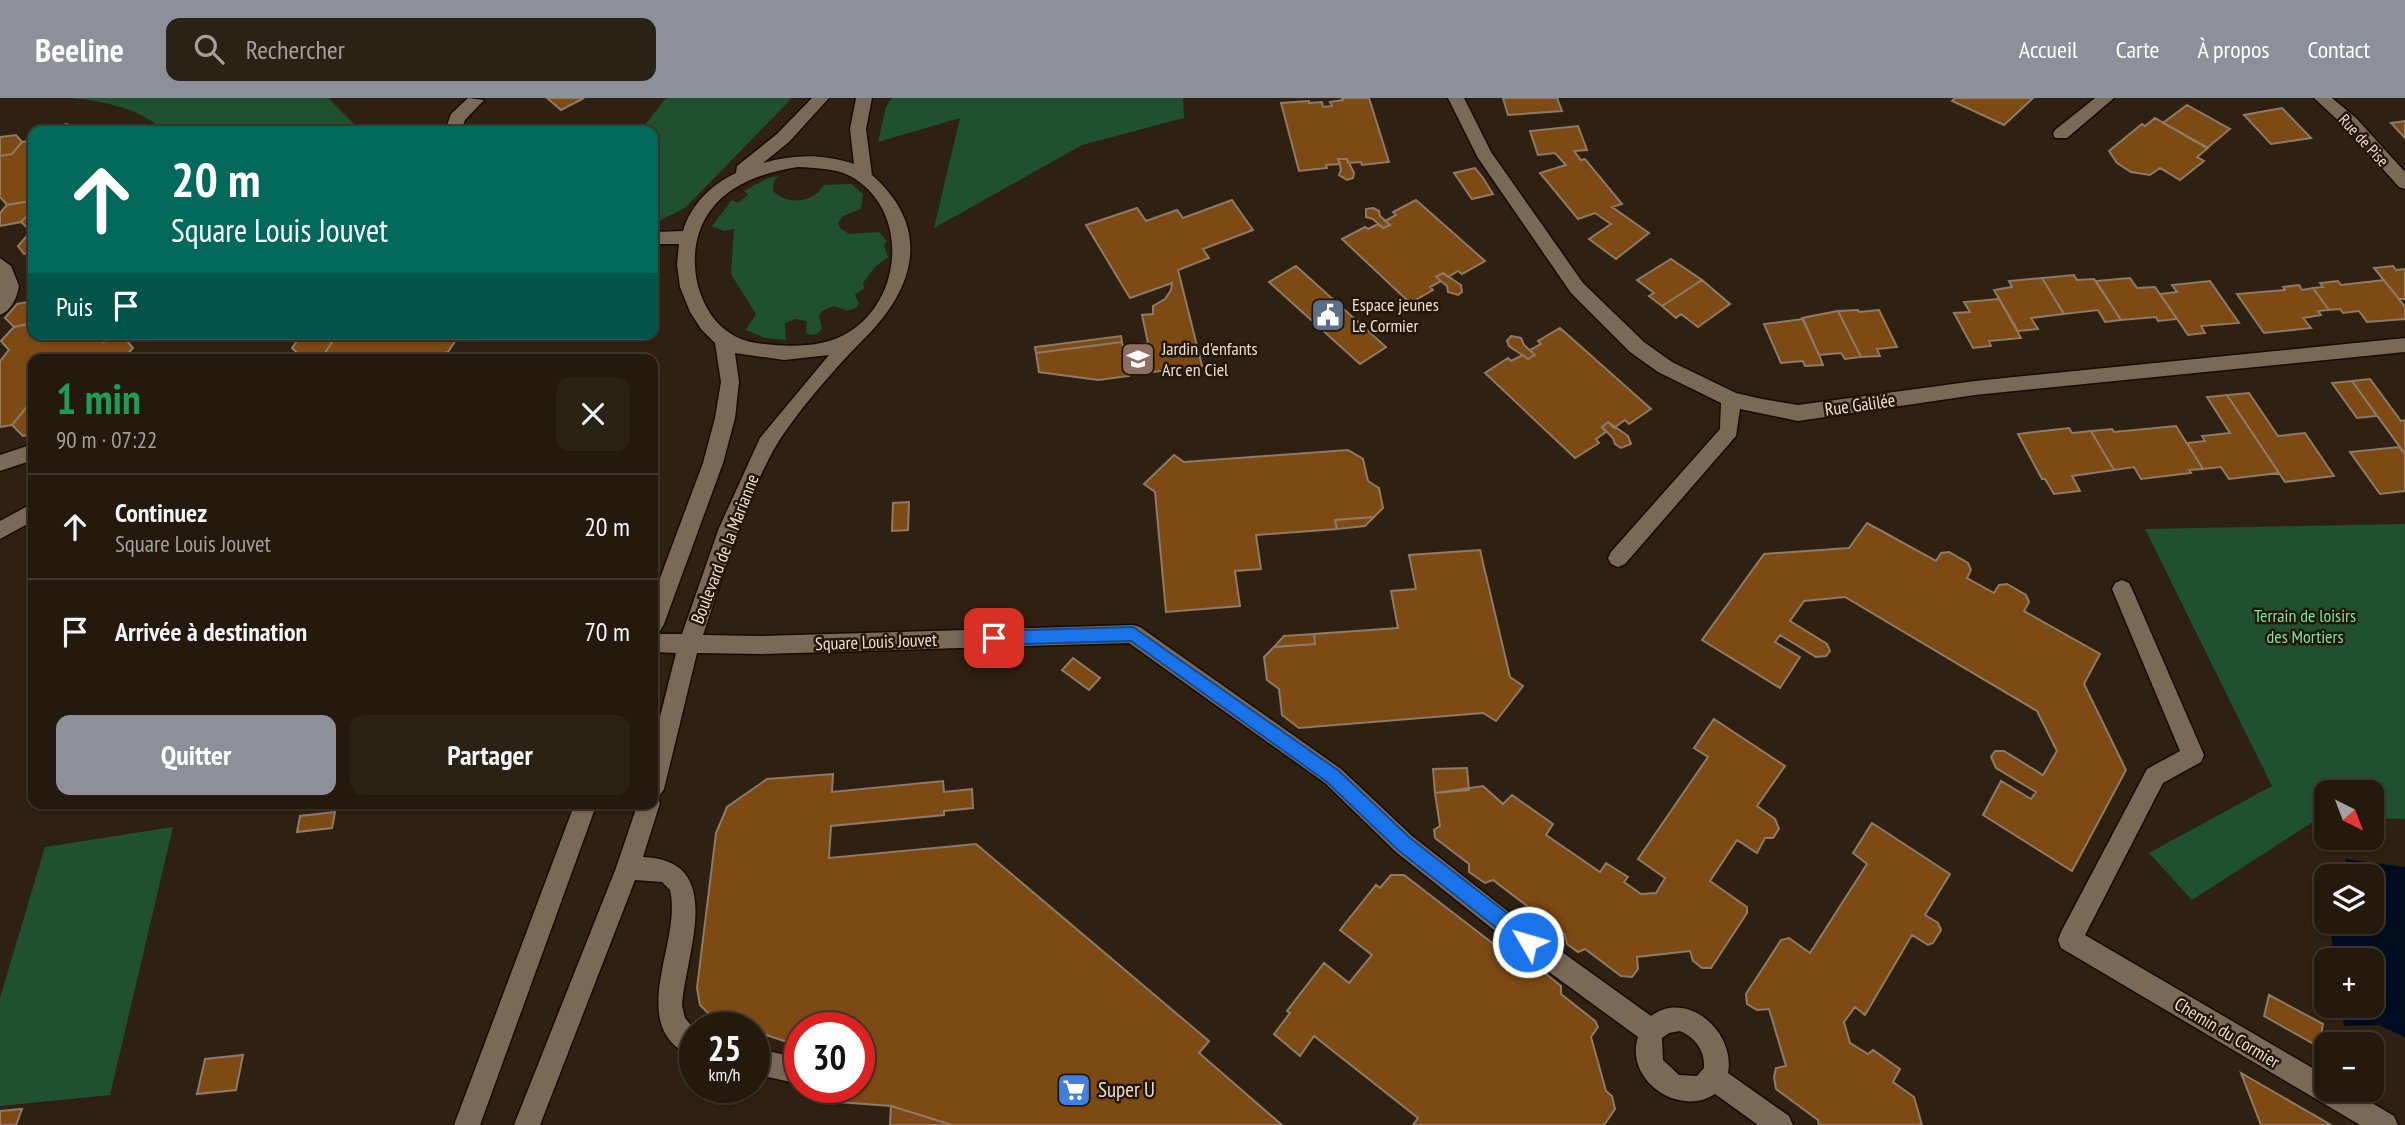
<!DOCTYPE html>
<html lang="fr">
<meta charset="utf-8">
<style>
body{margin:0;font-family:"PT Sans Narrow",sans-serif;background:#2b2216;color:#f1f3f6;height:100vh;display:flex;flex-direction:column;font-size:26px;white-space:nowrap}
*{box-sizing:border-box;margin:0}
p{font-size:23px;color:#a3a09d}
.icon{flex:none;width:38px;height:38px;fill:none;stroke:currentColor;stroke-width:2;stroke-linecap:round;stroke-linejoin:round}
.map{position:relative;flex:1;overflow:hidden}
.side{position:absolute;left:28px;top:256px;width:630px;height:455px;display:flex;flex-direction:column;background:#23190d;border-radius:14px;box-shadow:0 2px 5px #0004,0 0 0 2px #40382e}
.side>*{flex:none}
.hud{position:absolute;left:28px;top:28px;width:630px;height:214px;border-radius:14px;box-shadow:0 2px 5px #0004,0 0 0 2px #40382e;background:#00695c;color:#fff;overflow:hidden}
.needle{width:46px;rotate:138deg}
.controls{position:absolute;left:2314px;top:682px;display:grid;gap:14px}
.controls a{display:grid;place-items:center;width:70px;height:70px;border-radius:14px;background:#23190d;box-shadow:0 2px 5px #0004,0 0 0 2px #40382e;font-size:35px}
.speed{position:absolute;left:679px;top:914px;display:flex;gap:14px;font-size:35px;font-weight:700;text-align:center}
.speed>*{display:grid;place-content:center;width:91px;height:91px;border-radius:50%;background:#23190d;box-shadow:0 2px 5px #0004,0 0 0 2px #40382e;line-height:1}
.speed small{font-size:18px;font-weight:400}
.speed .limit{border:10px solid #d22;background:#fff;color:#111}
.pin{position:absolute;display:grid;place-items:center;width:60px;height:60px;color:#fff;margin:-30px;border-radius:14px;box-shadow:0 4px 10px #0006}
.me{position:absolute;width:77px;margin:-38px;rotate:308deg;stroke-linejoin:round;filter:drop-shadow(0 0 5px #0008)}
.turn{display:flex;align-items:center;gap:24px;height:147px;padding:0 28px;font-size:32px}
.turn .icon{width:91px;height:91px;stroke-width:2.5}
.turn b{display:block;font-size:49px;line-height:60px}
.then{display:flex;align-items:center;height:66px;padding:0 28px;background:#0003;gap:14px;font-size:26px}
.round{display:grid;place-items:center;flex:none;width:74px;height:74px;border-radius:14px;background:#2b2216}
.head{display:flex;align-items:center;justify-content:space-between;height:119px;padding:0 28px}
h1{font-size:42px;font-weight:600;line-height:52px;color:#1e9e55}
.button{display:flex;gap:14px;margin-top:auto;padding:14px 28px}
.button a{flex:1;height:80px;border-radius:14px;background:#8c9099;color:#fff;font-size:28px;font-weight:600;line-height:80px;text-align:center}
.button a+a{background:#2b2216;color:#f1f3f6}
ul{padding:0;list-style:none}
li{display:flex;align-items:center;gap:21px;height:105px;padding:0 28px;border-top:2px solid #40382e}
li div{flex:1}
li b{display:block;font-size:26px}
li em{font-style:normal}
header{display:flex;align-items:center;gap:42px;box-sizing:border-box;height:98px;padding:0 35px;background:#8c9099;color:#fff}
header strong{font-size:33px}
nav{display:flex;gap:38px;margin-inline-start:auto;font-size:24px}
.search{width:490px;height:63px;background:#2b2216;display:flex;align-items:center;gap:18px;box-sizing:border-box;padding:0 24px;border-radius:14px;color:#a3a09d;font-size:26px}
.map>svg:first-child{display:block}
.green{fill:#1f5131}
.water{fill:#000d21}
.building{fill:#7d4a13;stroke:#8d7a69;stroke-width:2}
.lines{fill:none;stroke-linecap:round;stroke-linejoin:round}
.minor-casing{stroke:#170a00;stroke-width:3}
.minor{fill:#7b6958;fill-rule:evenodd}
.route{fill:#1a73e8;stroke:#114b97;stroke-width:2}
.labels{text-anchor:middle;stroke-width:5;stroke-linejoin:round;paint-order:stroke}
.far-street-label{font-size:16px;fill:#eae0d6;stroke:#251708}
.poi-label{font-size:18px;fill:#eae0d6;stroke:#251708;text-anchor:start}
.street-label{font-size:18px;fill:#eae0d6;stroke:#251708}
.park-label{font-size:18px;fill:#75e79c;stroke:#251708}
.near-poi-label{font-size:21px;fill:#eae0d6;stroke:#251708;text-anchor:start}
</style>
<header>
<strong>Beeline</strong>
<div class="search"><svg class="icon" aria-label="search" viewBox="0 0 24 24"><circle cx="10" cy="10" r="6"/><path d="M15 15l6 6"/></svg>Rechercher</div>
<nav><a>Accueil</a><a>Carte</a><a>À propos</a><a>Contact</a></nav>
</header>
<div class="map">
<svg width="2405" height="1027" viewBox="0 0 2405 1027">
<rect width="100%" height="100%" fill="#2f2111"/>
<!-- green -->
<path class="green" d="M72,0H328L361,33H165C138,10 108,4 72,0Z
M666,0H792L685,110L653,126V33H640Z
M892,0H1183L1184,20L1082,47L934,130L960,20L878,44L886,9Z
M778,78L774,83L773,93C788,108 813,105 824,87L851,86L863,96L861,111L843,118L838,125L840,130L849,136L879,134L887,143L884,147L888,159L875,169L863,185L864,190L855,197L859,205L857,209L848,213L834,208L822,213L819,218L822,230C818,237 813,238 806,235L807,223L796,221L785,225L786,242L765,240L746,232L756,216L731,176L734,131L724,133L712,128L732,102L738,105L748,97L744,93L768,80Z
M2405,426V721L2371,720V695H2326V720H2319L2192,802L2149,755L2272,688L2145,431Z
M173,729L110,997L0,1008V900L45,749Z"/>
<!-- water -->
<path class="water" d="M2345,761L2405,769V939L2379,927L2344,928L2341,908H2371V863H2335L2329,824H2371V779H2354Z"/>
<!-- building -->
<path class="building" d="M547,0H584L561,12Z
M1342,0H1369L1389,64L1362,67L1361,64L1348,65L1347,61H1338L1340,66L1326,67L1327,70L1299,73L1281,5L1309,3V5L1322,4L1323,9L1332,8L1330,4L1343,2Z
M1503,0H1557L1562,13L1508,17Z
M1955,0H2033L2004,27L1952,3Z
M2187,7L2230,31L2207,50L2163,25Z
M2282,10L2311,40L2271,46L2244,17Z
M2155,20L2208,50L2197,59L2204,63L2180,82L2160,70L2150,77L2131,74L2117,65L2109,53L2142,26L2145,28Z
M2405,23V40L2391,25Z
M67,26L77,33H46L49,30Z
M1578,28L1587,52L1574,53L1581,62L1585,61L1622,106L1612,109L1649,135L1616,161L1589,141L1611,126L1595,115L1578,121L1540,75L1566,67L1555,55L1538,57L1530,33Z
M16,37L22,44L12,56L0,58V39Z
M33,42V108L30,103L7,107L0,99V58L12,56L22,44Z
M1338,61H1347L1354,75L1353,80L1347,82L1339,77L1341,72Z
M1475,70L1483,80L1493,96L1472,101L1454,75Z
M1232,102L1253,132L1203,151L1209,160L1178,172L1202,268L1153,274L1152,268L1128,271L1129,278L1098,282L1039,274L1036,255L1122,244L1123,248L1148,245L1142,217L1153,216V208L1165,201L1171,192L1172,185L1130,200L1086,127L1137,110L1146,123L1177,112L1183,120Z
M1416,102L1485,163L1462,176L1458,173L1448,179L1443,175L1436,179L1441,183L1430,189L1433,192L1410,205L1342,141L1365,129L1368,131L1378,126L1383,130L1390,127L1385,123L1396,117L1393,114Z
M30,103L33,112L21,124L0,128V115L7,107Z
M1373,110L1379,113L1380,118L1390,127L1383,130L1373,121L1366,119V111Z
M33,112V133H31L21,124Z
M31,133H33V154L24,156L18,148Z
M1671,161L1702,182L1662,208L1649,198L1654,195L1637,182Z
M1296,168L1386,249L1360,266L1269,184Z
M2393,168L2396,172L2405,171V201H2399L2374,170Z
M1443,175L1461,187L1462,194L1458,197L1448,194L1447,188L1436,179Z
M2074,177L2077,182L2094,181L2121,222L2105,224L2098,212L2064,216L2042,180Z
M2042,180L2064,216L2031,220L2038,231L2018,233L1994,192L2012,189L2009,183Z
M2130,180L2137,190L2155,189L2177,221L2158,223L2156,219L2121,222L2096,183Z
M1702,182L1730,206L1698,229L1681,216L1676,220L1662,208Z
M2384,182L2405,209V221L2367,224L2359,213L2343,215L2340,211L2329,212L2313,190L2323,189L2320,185L2338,183L2341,187Z
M2210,183L2239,225L2201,228L2205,235L2188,237L2160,196L2177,194L2172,187Z
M2299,187L2302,192L2313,190L2329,212L2318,213L2321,217L2303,220L2311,230L2264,235L2237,196L2285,192L2283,189Z
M1999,201L2021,240L1989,243L1991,248L1973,250L1954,215L1970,214L1964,204Z
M33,203V225L14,229L5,220L17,206Z
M1858,212L1859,214L1879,212L1897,249L1877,251L1880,258L1861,259L1838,213Z
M1838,213L1861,259L1845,261L1841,255L1819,257L1802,220Z
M1803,221L1819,257L1823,267L1805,268L1803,263L1781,265L1764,226Z
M33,225V236H96L103,244L124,239L133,250L123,261H33V308L26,310L12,327L0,329V263L9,252L1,243L14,229Z
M1560,230L1651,311L1629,326L1625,322L1614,330L1608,324L1602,329L1606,334L1596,341L1599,345L1575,360L1485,275L1508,260L1511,263L1523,257L1528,261L1535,257L1530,252L1541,246L1538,243Z
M96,236H126L103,244Z
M302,236H332L335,240L324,256L303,260L292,250Z
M332,236H455L458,239L448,254L426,261H303L324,256L335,240Z
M1121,238L1122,244L1036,255L1035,249Z
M1511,238L1521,240L1524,247L1535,257L1528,261L1509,248L1507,243Z
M448,254L456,261H426L427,258Z
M2370,281L2401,323L2405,322V356L2352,283Z
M2352,283L2377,318L2357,320L2332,285Z
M2249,295L2278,338L2305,335L2334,378L2285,384L2227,297Z
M2227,297L2279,375L2229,381L2221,369L2203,371L2187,345L2205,343L2202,338L2230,335L2207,299Z
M33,308V335L23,338L12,327L26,310Z
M1608,324L1628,338L1631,346L1621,350L1615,346L1613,340L1602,329Z
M2176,328L2203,371L2189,372L2191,375L2141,381L2134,369L2114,372L2091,333L2112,331L2114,334Z
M2069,330L2072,335L2091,333L2114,372L2072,378L2080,393L2054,396L2045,381H2042L2018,336Z
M2399,349L2405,356V393L2380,396L2350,354Z
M1348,352L1363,361L1368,383L1379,390L1383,410L1374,419L1335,422L1337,431L1256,437L1261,471L1235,473L1240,508L1166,514L1155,394L1144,386L1174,357L1184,364Z
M909,404L908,432L892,433L893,405Z
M1374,419L1365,428L1337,431L1335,422Z
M1867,425L1936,463L1941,455L1949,454L1968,465L1971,472L1967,480L1994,495L1999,487L2007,486L2026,497L2029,504L2024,513L2100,556L2084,586L2126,672L2072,773L1983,717L2001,683L2031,701L2036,694L1996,670L1991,659L1995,653H2004L2043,677L2057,653L2037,613L1845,499L1804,503L1790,523L1827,546L1830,553L1826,558L1816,559L1780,537L1775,544L1800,559L1780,590L1702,542L1764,456L1849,450Z
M1480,452L1510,579L1523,588L1496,623L1483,615L1299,630L1282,617L1279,591L1267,582L1264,559L1274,549L1315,546L1314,536L1398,530L1391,493L1416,491L1409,457Z
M1314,536L1315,546L1274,549L1284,538Z
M1073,560L1100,580L1089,592L1062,572Z
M1714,621L1785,668L1757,708L1775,721L1779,731L1773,740H1765L1757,755L1737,742L1710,783L1747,809V815L1711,870H1702L1693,863L1690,853L1637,859L1638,871L1632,879L1621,878L1585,851L1578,854L1567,846L1565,837L1493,782L1485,785L1469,774V766L1435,740L1434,732L1440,728L1435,695L1483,688L1503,706L1512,697L1553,726L1546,737L1600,774L1606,765L1628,779L1624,784L1641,796L1656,795L1665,780L1638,761L1708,659L1694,650Z
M1467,670L1469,692L1435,695L1433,671Z
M833,676L832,694L943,683L944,694L972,691L973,710L944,713V717L831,728L829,760L976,746L1209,943L1199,955L1282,1027H952L891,1008L813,1002L818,989H859V929H800V948L754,933V929H743L714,921L700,907L697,890L716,735L727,709L767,681Z
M335,714L332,730L297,734L300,718Z
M1872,725L1950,776L1925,817L1938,825L1941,832L1933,845L1928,847L1912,837L1865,917L1855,909L1844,924L1850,945L1868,956L1873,952L1900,971L1893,984L1914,999L1922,1027H1819L1818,1022L1776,991L1774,979L1776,970L1786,968L1769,911L1757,912L1747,906L1746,896L1781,842L1789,840L1810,855L1867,766L1853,755Z
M1391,777H1404L1530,874L1540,871L1561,888V896L1595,923L1598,929L1591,939L1606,993L1612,998L1615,1011L1604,1027H1413L1418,1020L1314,938L1300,958L1274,936L1290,915L1287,913L1324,865L1349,885L1372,857L1340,832L1376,787L1380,790Z
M2269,897L2323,926L2319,949L2264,918Z
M243,957L236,992L197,996L205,961Z
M2241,975L2331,1027H2261Z
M891,1008L952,1027H890Z
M22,1011L16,1027H0V1013Z"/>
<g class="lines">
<!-- minor casing -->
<g class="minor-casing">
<path id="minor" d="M468,0L484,2L465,22L461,33H445L451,16Z
M812,0H829L789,44L763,65C795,56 823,56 854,66L850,31L856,0H872L866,31L872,77C935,133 913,194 860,245C835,270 790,322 773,353C742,410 724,475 703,537L760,538L1133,527L1140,529L1341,671L1412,738L1537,836L1651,918C1687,891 1736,934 1728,975L1789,1018L1793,1027H1758L1715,996C1679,1020 1624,982 1638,939L1519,852L1396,754L1325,685L1129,545L760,556L697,555L664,691L658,700L660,705L643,759C728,762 685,856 682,908L685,920L695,932V960C622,930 683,845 670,792L662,784L635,782L540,1027H514L616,770L638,705H653V647L676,555L653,554V536H682L719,430L760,340L829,257L784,262L735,255L739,284L735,320L723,365L664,526L660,533L653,535V499L703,365L715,320L721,284L715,245L701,231L690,214L680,189L677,167L679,146H653V134L683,133C691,106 712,86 736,75L737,68L777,36ZM798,69C815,70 834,70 850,78C909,110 904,200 849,234C823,251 785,249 756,245C698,237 678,156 710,113C730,85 766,74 798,69ZM1680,933C1696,940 1705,953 1704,970L1697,978L1679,977L1663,962L1662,940L1669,935Z
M1448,0H1464L1491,54L1583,185L1644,244L1672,264L1736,295L1762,301L1798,307L1975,283L2405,240V254L1975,297L1798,323L1740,311L1736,338L1625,466L1618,469L1611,466L1608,460L1611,454L1720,331L1721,305L1658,274L1630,254L1571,195L1478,60Z
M2095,0H2114L2067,40H2055L2053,36L2055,32Z
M2314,0H2332L2356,20L2405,74V91L2399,89L2344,28Z
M0,160L11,168L19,188C17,200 11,213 0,217Z
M33,346V362L0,373V357Z
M33,405V423L0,441V423Z
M2122,482L2129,485L2132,491L2204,657L2201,664L2163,685L2085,837L2326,978V992H2350L2394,1018L2398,1027H2360L2061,850L2058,842L2061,834L2147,671L2180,653L2112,491L2115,485Z
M575,705H597L480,1027H454Z
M754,950L800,960V986L754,976Z"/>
</g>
<!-- minor -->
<use href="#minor" class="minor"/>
</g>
<!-- route -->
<path class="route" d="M1133,529L1339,673L1410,740L1535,837L1538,844L1535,850L1528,853L1522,850L1398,752L1327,684L1131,543L994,547L989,545L986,540L989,535L994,533Z"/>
<!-- icons -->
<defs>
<g id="civic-square" transform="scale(1.75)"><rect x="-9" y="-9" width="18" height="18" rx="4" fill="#5c6f8a" stroke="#251708"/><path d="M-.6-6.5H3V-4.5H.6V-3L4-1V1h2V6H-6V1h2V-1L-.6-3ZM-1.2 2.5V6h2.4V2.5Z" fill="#fff"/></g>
<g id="school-square" transform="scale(1.75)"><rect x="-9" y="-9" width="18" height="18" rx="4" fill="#8d6e63" stroke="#251708"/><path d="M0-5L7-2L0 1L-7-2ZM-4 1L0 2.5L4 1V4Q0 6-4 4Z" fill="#fff"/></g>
<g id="supermarket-square" transform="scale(1.75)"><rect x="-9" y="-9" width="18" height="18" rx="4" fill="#3f7fe0" stroke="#251708"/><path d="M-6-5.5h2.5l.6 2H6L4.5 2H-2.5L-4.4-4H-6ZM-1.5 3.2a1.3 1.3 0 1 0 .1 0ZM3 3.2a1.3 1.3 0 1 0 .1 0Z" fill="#fff"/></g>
</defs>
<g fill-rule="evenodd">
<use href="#civic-square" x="1328" y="217"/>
<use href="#school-square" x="1138" y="261"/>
<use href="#supermarket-square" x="1074" y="992"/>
</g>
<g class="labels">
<!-- far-street labels -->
<g class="far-street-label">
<text transform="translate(2364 42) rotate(47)" y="6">Rue de Pise</text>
</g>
<!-- poi labels -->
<g class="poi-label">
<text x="1352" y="213">Espace jeunes<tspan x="1352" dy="21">Le Cormier</tspan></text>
<text x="1162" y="257">Jardin d'enfants<tspan x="1162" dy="21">Arc en Ciel</tspan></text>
</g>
<!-- street labels -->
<g class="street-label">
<text transform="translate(1860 307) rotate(-8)" y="6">Rue Galilée</text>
<text transform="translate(725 451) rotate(-69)" y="6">Boulevard de la Marianne</text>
<text transform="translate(876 544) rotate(-2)" y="6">Square Louis Jouvet</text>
<text transform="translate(2227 935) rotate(31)" y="6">Chemin du Cormier</text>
</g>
<!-- park labels -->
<g class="park-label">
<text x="2305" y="524">Terrain de loisirs<tspan x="2305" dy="21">des Mortiers</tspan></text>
</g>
<!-- near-poi labels -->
<g class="near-poi-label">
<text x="1098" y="999">Super U</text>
</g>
</g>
</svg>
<div class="controls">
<a><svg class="needle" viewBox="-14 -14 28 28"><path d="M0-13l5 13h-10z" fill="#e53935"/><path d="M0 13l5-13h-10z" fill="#a3a09d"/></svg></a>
<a><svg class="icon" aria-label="layers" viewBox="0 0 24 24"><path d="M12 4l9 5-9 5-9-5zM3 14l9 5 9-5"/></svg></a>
<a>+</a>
<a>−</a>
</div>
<div class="speed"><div>25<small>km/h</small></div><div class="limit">30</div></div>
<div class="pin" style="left:994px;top:540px;background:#d93025"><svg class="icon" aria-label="arrive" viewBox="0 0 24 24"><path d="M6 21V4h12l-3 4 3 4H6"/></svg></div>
<svg class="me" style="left:1528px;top:844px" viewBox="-20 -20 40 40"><circle r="17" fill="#1a73e8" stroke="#fff" stroke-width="3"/><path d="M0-11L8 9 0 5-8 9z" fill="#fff"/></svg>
<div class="hud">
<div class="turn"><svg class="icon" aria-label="ahead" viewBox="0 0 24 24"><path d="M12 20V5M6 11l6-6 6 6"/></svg><div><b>20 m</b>Square Louis Jouvet</div></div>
<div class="then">Puis<svg class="icon" aria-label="arrive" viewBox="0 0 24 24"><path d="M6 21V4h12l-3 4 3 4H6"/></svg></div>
</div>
<section class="side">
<div class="head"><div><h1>1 min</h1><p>90 m · 07:22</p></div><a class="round"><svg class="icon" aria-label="close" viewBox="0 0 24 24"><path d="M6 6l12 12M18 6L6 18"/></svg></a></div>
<ul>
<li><svg class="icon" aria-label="ahead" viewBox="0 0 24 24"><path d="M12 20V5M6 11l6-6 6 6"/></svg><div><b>Continuez</b><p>Square Louis Jouvet</p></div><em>20 m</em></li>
<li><svg class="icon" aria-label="arrive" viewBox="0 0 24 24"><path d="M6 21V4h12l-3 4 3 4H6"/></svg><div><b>Arrivée à destination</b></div><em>70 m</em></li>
</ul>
<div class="button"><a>Quitter</a><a>Partager</a></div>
</section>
</div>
